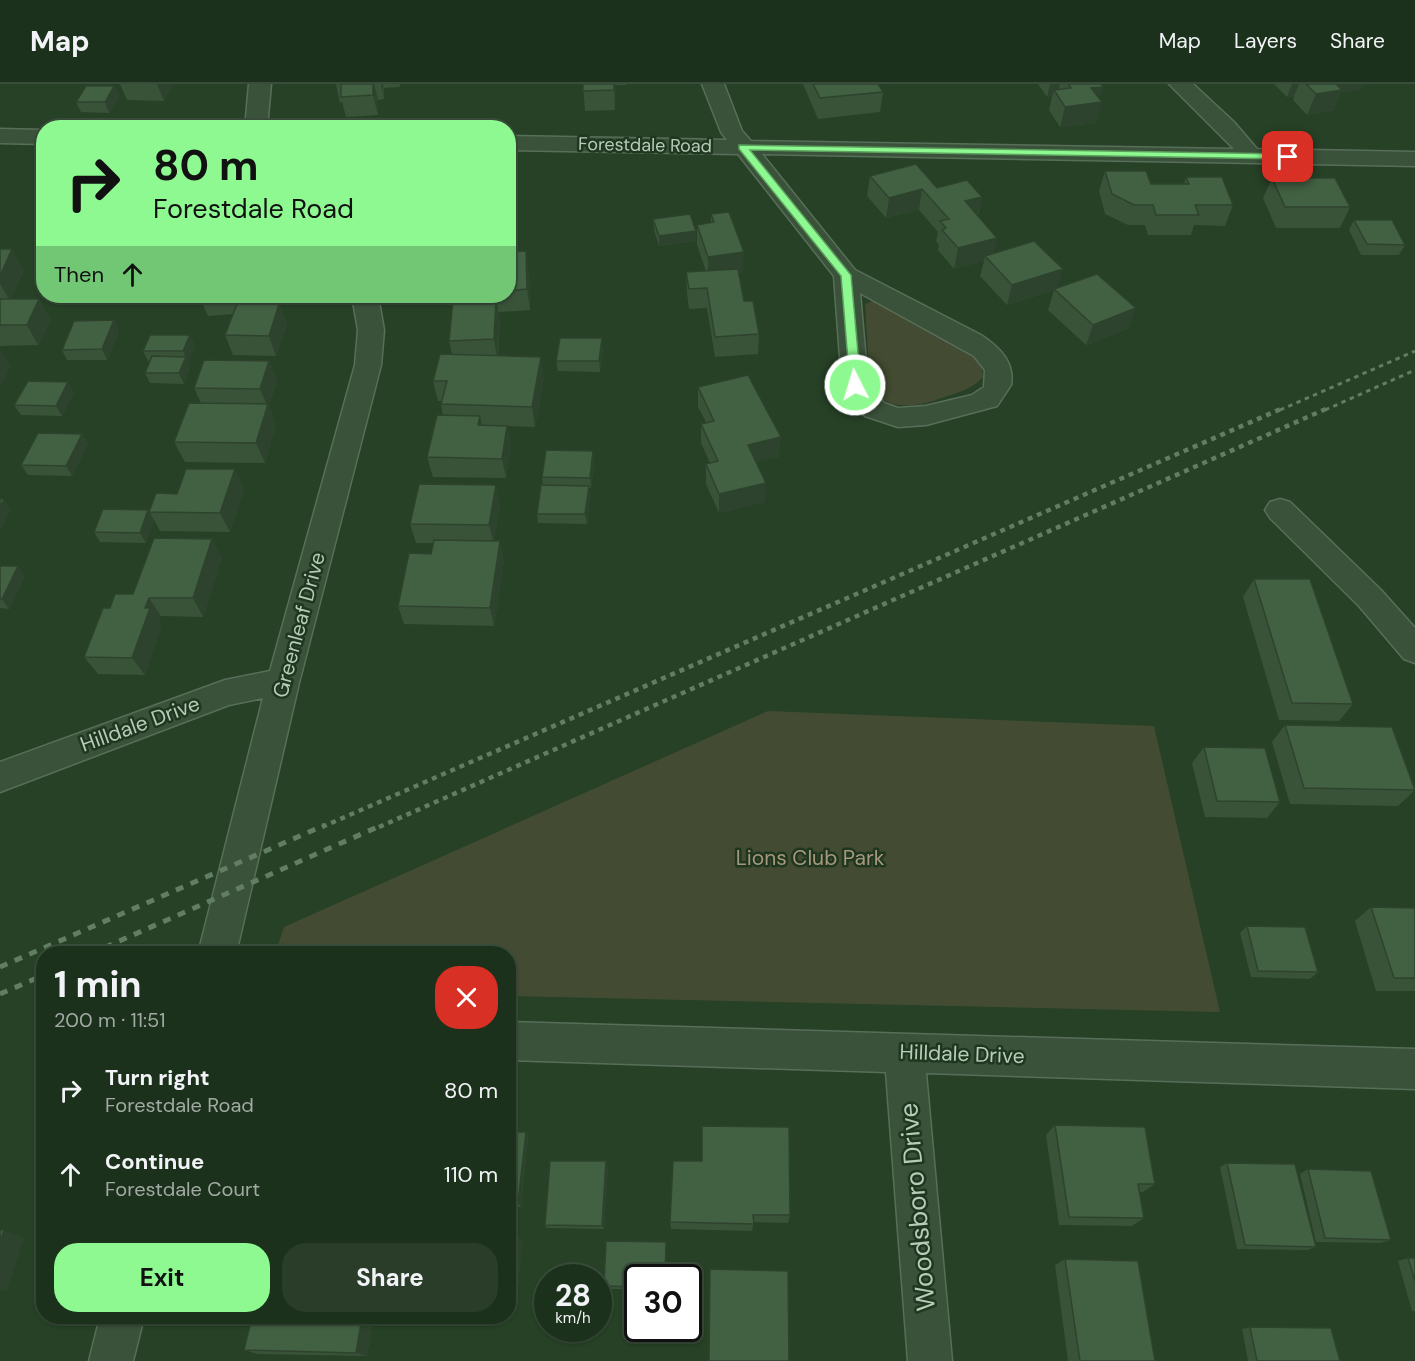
<!DOCTYPE html>
<meta charset="utf-8">
<style>
body{margin:0;font-family:"DM Sans",sans-serif;background:#293d29;color:#f1f3f6;height:100vh;display:flex;flex-direction:column;font-size:22px;white-space:nowrap}
*{box-sizing:border-box;margin:0}
p{font-size:20px;color:#a0a9a3}
.icon{flex:none;width:33px;height:33px;fill:none;stroke:currentColor;stroke-width:2;stroke-linecap:round;stroke-linejoin:round}
.map{position:relative;flex:1;overflow:hidden}
.details{position:absolute;left:36px;top:862px;width:480px;height:378px;display:flex;flex-direction:column;background:#1c311c;border-radius:24px;box-shadow:0 2px 4px #0004,0 0 0 2px #3a4c3b}
.details>*{flex:none}
.banner{position:absolute;left:36px;top:36px;width:480px;height:183px;border-radius:24px;box-shadow:0 2px 4px #0004,0 0 0 2px #3a4c3b;background:#8ef991;color:#111;overflow:hidden}
.speed{position:absolute;left:534px;top:1180px;display:flex;gap:12px;font-size:30px;font-weight:700;text-align:center}
.speed>*{display:grid;place-content:center;width:78px;height:78px;border-radius:50%;background:#1c311c;box-shadow:0 2px 4px #0004,0 0 0 2px #3a4c3b;line-height:1}
.speed small{font-size:15px;font-weight:400}
.speed .limit{border:3px solid #111;border-radius:9px;background:#fff;color:#111}
.pin{position:absolute;display:grid;place-items:center;width:51px;height:51px;color:#fff;margin:-26px;border-radius:12px;box-shadow:0 3px 9px #0006}
.me{position:absolute;width:66px;margin:-33px;rotate:355deg;stroke-linejoin:round;filter:drop-shadow(0 0 4px #0008)}
.turn{display:flex;align-items:center;gap:21px;height:126px;padding:0 18px;font-size:27px}
.turn .icon{width:78px;height:78px;stroke-width:2.5}
.turn b{display:block;font-size:42px;line-height:51px}
.then{display:flex;align-items:center;height:57px;padding:0 18px;background:#0003;gap:12px;font-size:22px}
.round{display:grid;place-items:center;flex:none;width:63px;height:63px;border-radius:24px;background:#293d29}
.head{display:flex;align-items:center;justify-content:space-between;height:102px;padding:0 18px}
h1{font-size:36px;font-weight:700;line-height:45px}
.action{display:flex;gap:12px;margin-top:auto;padding:12px 18px}
.action a{flex:1;height:69px;border-radius:24px;background:#8ef991;color:#111;font-size:24px;font-weight:700;line-height:69px;text-align:center}
.action a+a{background:#293d29;color:#f1f3f6}
ul{padding:0;list-style:none}
li{display:flex;align-items:center;gap:18px;height:84px;padding:0 18px}
li div{flex:1}
li b{display:block;font-size:22px}
li em{font-style:normal}
header{display:flex;align-items:center;gap:36px;box-sizing:border-box;height:84px;padding:0 30px;background:#1c311c;border-bottom:2px solid #3a4c3b}
header strong{font-size:28px}
nav{display:flex;gap:33px;margin-inline-start:auto;font-size:21px}
.map>svg:first-child{display:block}
.green{fill:#434c32}
.lines{fill:none;stroke-linecap:round;stroke-linejoin:round}
.street-casing{stroke:#586e59;stroke-width:3}
.street{fill:#3a513a;fill-rule:evenodd}
.rail-far2{stroke:#617d62;stroke-width:3;stroke-dasharray:4.5 4.5;stroke-linecap:butt}
.rail-far1{stroke:#617d62;stroke-width:4.5;stroke-dasharray:5 5;stroke-linecap:butt}
.rail{stroke:#617d62;stroke-width:5;stroke-dasharray:8 8;stroke-linecap:butt}
.wall{fill:#395339}
.shaded-wall{fill:#2e432e}
.building{fill:#426042;stroke:#2e432e;stroke-width:1.5}
.route{fill:#8ef991;stroke:#5ca25e;stroke-width:1.5}
.labels{text-anchor:middle;stroke-width:5;stroke-linejoin:round;paint-order:stroke}
.far-street-label{font-size:18px;fill:#b7cbb8;stroke:#1f361f}
.street-label{font-size:21px;fill:#b7cbb8;stroke:#1f361f}
.park-label{font-size:21px;fill:#a6987c;stroke:#1f361f}
.near-street-label{font-size:26px;fill:#b7cbb8;stroke:#1f361f}
</style>
<header>
<strong>Map</strong>
<nav><a>Map</a><a>Layers</a><a>Share</a></nav>
</header>
<div class="map">
<svg width="1415" height="1277" viewBox="0 0 1415 1277">
<rect width="100%" height="100%" fill="#264126"/>
<!-- green -->
<path class="green" d="M876,216L966,264L981,276L983,293C971,307 949,311 933,317C915,323 883,326 874,304C867,288 867,240 865,220Z
M768,627L1154,642L1220,928L509,912L508,870H275L284,843Z"/>
<g class="lines">
<!-- street casing -->
<g class="street-casing">
<path id="street" d="M249,0H271L267,44H245Z
M702,0H724L742,47L751,57L1234,65L1169,0H1193L1234,38L1257,65L1415,68V82L762,70L855,186L981,251C999,263 1015,278 1011,301L997,322L926,341L898,343L865,332L854,322L842,301L834,192L738,70L508,66V52L727,56L721,48ZM860,209L974,272L985,286L984,303L972,311L926,322L898,324L884,319L868,301Z
M0,45L44,46V60L0,59Z
M352,212H378L384,246L381,281L299,599L236,870H198L263,614L229,621L0,708V678L225,596L270,587L355,281L358,246Z
M1280,415L1290,418L1381,506L1415,544V579L1404,575L1359,522L1270,434L1265,426L1270,418Z
M508,938L1415,965V1005L926,989L952,1277H908L886,988L508,976Z
M100,1233H144L133,1277H89Z"/>
</g>
<!-- street -->
<use href="#street" class="street"/>
<!-- rail-far2 -->
<path class="rail-far2" d="M1280,326L1415,267
M1325,326L1415,286"/>
<!-- rail-far1 -->
<path class="rail-far1" d="M322,743L1283,324
M379,743L1328,324"/>
<!-- rail -->
<path class="rail" d="M90,870L382,741
M0,883L325,741
M0,910L44,891"/>
</g>
<!-- wall -->
<path class="wall" d="M120,0H173L164,17L127,16Z
M336,0H400V3L384,4V15L378,16V31L346,33L342,18L340,19Z
M583,0H626V1H615V26L585,27Z
M803,0H878L883,8L880,28L818,35Z
M1038,0H1101L1103,3L1099,15L1096,39L1060,43L1049,26L1052,13H1047Z
M1274,0H1364L1361,5L1341,8L1333,26L1307,31L1293,16L1294,12L1287,13Z
M114,2L119,12L109,29L81,28L76,18Z
M1105,87L1151,100H1184L1186,93L1233,121L1225,142L1194,141L1191,151H1148L1145,141H1128L1105,130L1099,107Z
M870,92L982,113L978,132L994,169L1129,244L1086,261L1048,226L1054,206L1007,221L980,192L984,177L954,185L938,166L939,161L936,157L938,148L919,126L886,134L867,112Z
M1272,94L1350,123L1340,144H1276L1263,114Z
M711,130L743,188L739,189L744,217L759,250L758,270L715,273L707,224L689,225L687,209L686,188L706,187L697,161V141L711,139Z
M508,135L517,155L518,167L529,187L530,226L498,228L500,236L498,272L544,293L535,343L482,341L507,342L511,362L506,394L433,393L427,373L443,331L441,320V317H438L433,297L452,271L449,257L462,217L461,212H508Z
M653,135L696,157L659,162L654,146Z
M1354,136L1405,161L1399,171H1361L1349,146Z
M0,165L24,185L11,215L51,235L38,261L0,262Z
M199,212H266L265,220H279L287,240L276,272L233,271L225,251L233,230L208,232Z
M114,236L119,247L107,276H67L62,266Z
M195,261L188,278L190,283L184,300L150,299L145,289L150,277H148L143,267Z
M603,264L600,288L558,287L556,277Z
M269,277L277,297L269,322L276,340L265,379L185,378L174,358L201,319L194,304Z
M698,303L779,373L756,378L765,418L719,429L706,400V380L710,379L701,359V340L706,338L698,323Z
M74,308L62,332L21,331L14,321Z
M82,350L88,360L72,392L28,391L21,381Z
M593,367L594,377L591,404H589L590,412L587,440L538,439L537,430L543,401L542,393Z
M244,405L230,448L160,447L154,436L146,459L100,458L94,448L149,427L177,410Z
M500,421L494,457L504,476L494,542L404,540L398,522L431,470L433,459H416L410,440Z
M222,474L203,533L161,532L158,538L161,542L145,591L98,590L84,573L110,524L133,510Z
M0,482L25,492L9,525L0,524Z
M1254,495L1353,620L1339,637L1279,636L1243,513Z
M1285,641L1415,706L1398,722L1290,720L1272,658Z
M1204,663L1280,718L1267,734L1205,733L1192,679Z
M1371,823L1415,824V907H1376L1355,837Z
M1247,842L1318,888L1310,895L1251,893L1240,849Z
M1055,1041L1155,1100L1143,1108H1140L1144,1134L1132,1142L1059,1141L1046,1051Z
M508,1048H526L528,1053L521,1123H508Z
M673,1077L790,1131L788,1139L754,1138L752,1147L671,1145L670,1138Z
M1227,1079L1316,1163L1307,1166L1237,1165L1220,1083Z
M608,1082L604,1145L547,1144L545,1141Z
M1308,1085L1391,1156L1381,1159L1316,1158L1300,1090Z
M508,1154L522,1158L516,1225H508Z
M667,1162L638,1194V1205H606L604,1202Z
M1408,1174H1415V1227H1412L1398,1177Z
M1065,1175L1155,1277H1068L1055,1181Z
M252,1233H373L367,1272L258,1270L244,1266Z
M1250,1243L1340,1277H1248L1242,1245Z"/>
<!-- shaded-wall -->
<path class="shaded-wall" d="M157,0H173L164,17Z
M373,0H374L378,16V31L373,11Z
M381,0H383L384,15Z
M614,0H615L616,9L615,26Z
M1050,0H1060L1057,11L1054,6L1052,13H1047Z
M1292,0H1299L1294,12L1287,13Z
M1323,0H1364L1361,5L1341,8L1333,26L1307,31L1316,10Z
M114,2L119,12L109,29L105,18Z
M1103,3L1098,19L1102,18L1096,39L1060,43L1065,23L1091,4Z
M922,105L919,126L886,134L889,114Z
M982,113L977,133L965,117Z
M514,135L517,155L518,178L515,158Z
M696,147V157L659,162V152Z
M997,154L993,174L985,172L984,177L954,185L958,164Z
M12,165L24,185L10,217L0,200V192Z
M526,167L529,187L530,226L527,205Z
M744,168L743,188L708,193V173Z
M1063,185L1057,205L1007,221L1012,201Z
M257,212H266L264,228Z
M39,215L51,235L38,261L27,241Z
M496,215L500,236L497,275L494,255Z
M279,220L287,240L276,272L269,252Z
M1136,224L1129,244L1086,261L1093,241Z
M114,236L119,247L107,276L102,265Z
M190,251L195,261L188,278L183,267Z
M602,254L603,264L600,288L599,277Z
M0,265L11,282L0,303Z
M186,273L190,283L184,300L179,289Z
M541,273L544,293L535,343L532,323Z
M269,277L277,297L269,322L276,340L265,379L256,359L268,323L260,305Z
M68,298L74,308L62,332L56,322Z
M480,332L484,351L478,341Z
M507,342L511,362L506,394L502,375Z
M82,350L88,360L72,392L66,382Z
M781,353L779,373L747,381L748,361Z
M593,367L594,377L591,404L590,394Z
M235,385L244,405L230,448L220,429Z
M766,399L765,418L719,429V410Z
M496,401L500,421L494,460L489,441Z
M589,402L590,412L587,440L585,430Z
M4,415L11,425L0,447V423Z
M148,426L154,436L146,459L140,449Z
M212,455L222,474L203,533L193,514Z
M500,457L504,476L494,542L490,524Z
M18,482L25,492L9,525L2,515Z
M149,514L161,532L158,538L161,542L145,591L132,574L145,524Z
M526,1048L528,1053L521,1123L518,1119Z
M606,1077L608,1082L604,1145L602,1142Z
M4,1146L24,1154L7,1208L0,1206V1158Z
M519,1154L522,1158L516,1225L513,1222Z
M362,1233H373L367,1272L356,1269Z"/>
<!-- building -->
<path class="building" d="M341,0H373V11L341,13Z
M583,0H614V6L583,7Z
M813,0H878L883,8L820,14Z
M1068,0H1101L1103,3L1091,4L1102,18L1065,23L1054,6L1071,4Z
M1306,0H1336L1342,6L1316,10Z
M86,2H114L105,18H76Z
M916,80L937,104L967,96L982,113L965,117L997,154L958,164L942,146L946,144L940,137L949,135L922,105L889,114L870,92Z
M1105,87H1146L1151,100H1189L1186,93H1222L1233,121H1195L1199,131H1156L1153,121H1134L1112,110Z
M1272,94H1335L1350,123H1285Z
M729,128L744,168L708,173L697,141L714,138L711,130Z
M690,130L696,147L659,152L653,135Z
M508,135H514L515,158H508Z
M1354,136H1392L1405,161L1367,160Z
M1034,157L1063,185L1012,201L985,172Z
M0,165H12L0,192Z
M526,167L527,205L508,207V168Z
M738,185L744,217H753L759,250L715,253L707,204L689,205L686,188Z
M1097,190L1136,224L1093,241L1054,205Z
M0,215H39L27,241H0Z
M496,215L494,255L449,257L453,217Z
M237,220H279L269,252L225,251Z
M114,236L102,265L62,266L74,237Z
M150,251H190L183,267H143Z
M560,254H602L599,277H556Z
M440,270L541,273L532,323L441,320L447,297H433Z
M152,272L186,273L179,289H145Z
M204,276L269,277L260,305L194,304Z
M748,291L781,353L748,361L766,399L719,410L706,380L718,377L701,340L714,337L698,303Z
M28,297L68,298L56,322L14,321Z
M189,319L268,320L256,359L174,358Z
M437,331L480,332L478,341L507,342L502,375L427,373Z
M38,349L82,350L66,382L21,381Z
M546,366L593,367L590,394L542,393Z
M186,385H235L220,429L149,428L156,409L177,410Z
M419,400L496,401L489,441L410,440Z
M541,401L589,402L585,430H537Z
M0,415H4L0,423Z
M103,425L148,426L140,449L94,448Z
M154,454L212,455L193,514H149L145,524H150L132,574L84,573L103,524H110L115,510H133Z
M434,456L500,457L490,524L398,522L409,469L431,470Z
M0,482H18L2,515H0Z
M1254,495H1310L1353,620L1292,619Z
M1285,641L1392,643L1415,706L1304,704Z
M1204,663L1265,664L1280,718L1217,717Z
M1371,823L1415,824V894H1394Z
M1247,842L1305,843L1318,888L1258,887Z
M1055,1041L1145,1043L1155,1100H1138L1144,1134L1069,1133Z
M702,1042L789,1043L790,1131H753L754,1140L670,1138L673,1077H702Z
M508,1048H526L518,1119H508Z
M550,1077H606L602,1142L545,1141Z
M1227,1079L1295,1080L1316,1163L1245,1161Z
M1308,1085L1371,1087L1391,1156L1325,1154Z
M0,1146H4L0,1158Z
M508,1154H519L513,1222H508Z
M606,1157L666,1158L665,1194H638V1203L604,1202Z
M1408,1174H1415V1197Z
M1065,1175L1138,1177L1155,1277H1080Z
M710,1185L788,1187L789,1277H709Z
M252,1233H362L356,1269L244,1266Z
M1250,1243L1331,1244L1340,1277H1257Z"/>
<!-- route -->
<path class="route" d="M739,61L1288,70L1293,73L1288,75L750,66L851,191L861,301L855,304L850,301L841,192L739,65Z"/>
<g class="labels">
<!-- far-street labels -->
<g class="far-street-label">
<text transform="translate(645 61) rotate(1)" y="6">Forestdale Road</text>
</g>
<!-- street labels -->
<g class="street-label">
<text transform="translate(299 541) rotate(-75)" y="7">Greenleaf Drive</text>
<text transform="translate(140 640) rotate(-20)" y="7">Hilldale Drive</text>
<text transform="translate(962 970) rotate(2)" y="7">Hilldale Drive</text>
</g>
<!-- park labels -->
<g class="park-label">
<text x="810" y="781">Lions Club Park</text>
</g>
<!-- near-street labels -->
<g class="near-street-label">
<text transform="translate(917 1123) rotate(-95)" y="9">Woodsboro Drive</text>
</g>
</g>
</svg>
<div class="speed"><div>28<small>km/h</small></div><div class="limit">30</div></div>
<div class="pin" style="left:1288px;top:73px;background:#d93025"><svg class="icon" aria-label="arrive" viewBox="0 0 24 24"><path d="M6 21V4h12l-3 4 3 4H6"/></svg></div>
<svg class="me" style="left:855px;top:301px" viewBox="-20 -20 40 40"><circle r="17" fill="#8ef991" stroke="#fff" stroke-width="3"/><path d="M0-11L8 9 0 5-8 9z" fill="#fff"/></svg>
<div class="banner">
<div class="turn"><svg class="icon" aria-label="right" viewBox="0 0 24 24"><path d="M7 20v-9h11M14 6l5 5-5 5"/></svg><div><b>80 m</b>Forestdale Road</div></div>
<div class="then">Then<svg class="icon" aria-label="ahead" viewBox="0 0 24 24"><path d="M12 20V5M6 11l6-6 6 6"/></svg></div>
</div>
<section class="details">
<div class="head"><div><h1>1 min</h1><p>200 m · 11:51</p></div><a class="round" style="background:#d93025;color:#fff"><svg class="icon" aria-label="close" viewBox="0 0 24 24"><path d="M6 6l12 12M18 6L6 18"/></svg></a></div>
<ul>
<li><svg class="icon" aria-label="right" viewBox="0 0 24 24"><path d="M7 20v-9h11M14 6l5 5-5 5"/></svg><div><b>Turn right</b><p>Forestdale Road</p></div><em>80 m</em></li>
<li><svg class="icon" aria-label="ahead" viewBox="0 0 24 24"><path d="M12 20V5M6 11l6-6 6 6"/></svg><div><b>Continue</b><p>Forestdale Court</p></div><em>110 m</em></li>
</ul>
<div class="action"><a>Exit</a><a>Share</a></div>
</section>
</div>
